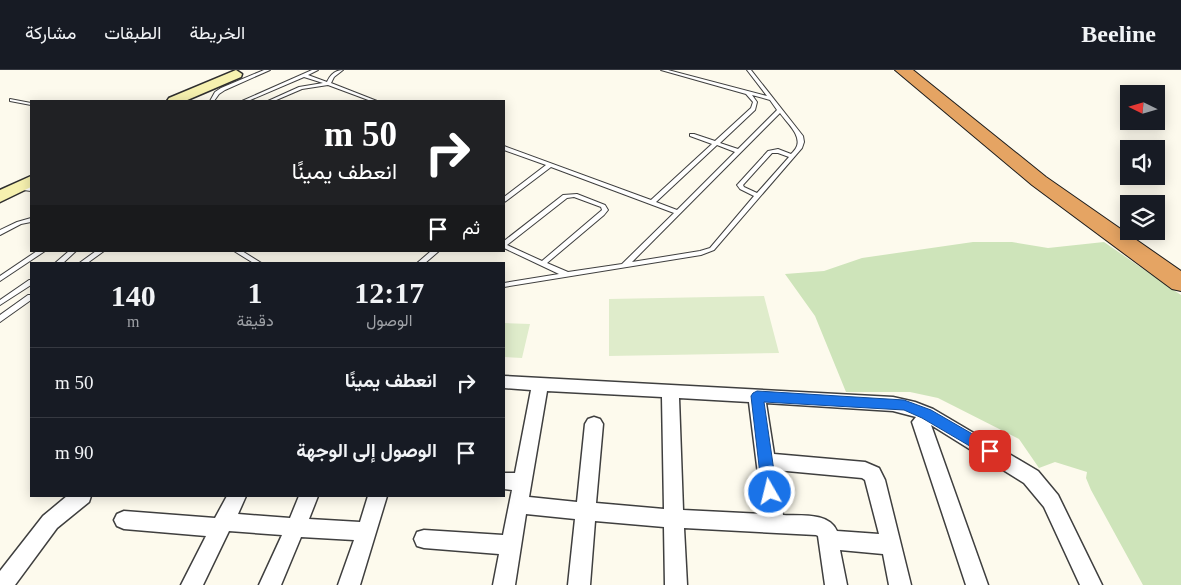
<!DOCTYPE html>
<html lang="ar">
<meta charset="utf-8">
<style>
body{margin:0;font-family:"Times New Roman",Vazirmatn,serif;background:#242831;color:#f1f3f6;direction:rtl;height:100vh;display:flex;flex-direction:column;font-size:19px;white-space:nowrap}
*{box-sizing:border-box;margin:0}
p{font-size:16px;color:#9ea1a6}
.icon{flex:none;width:28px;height:28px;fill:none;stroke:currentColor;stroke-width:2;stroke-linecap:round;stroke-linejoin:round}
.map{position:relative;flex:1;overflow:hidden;direction:ltr}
.details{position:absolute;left:30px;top:192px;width:475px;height:235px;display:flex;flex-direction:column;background:#171b24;border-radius:0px;box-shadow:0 2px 12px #0003;direction:rtl}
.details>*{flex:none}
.hud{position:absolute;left:30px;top:30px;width:475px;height:152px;border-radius:0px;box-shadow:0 2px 12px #0003;direction:rtl;background:#202124;color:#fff;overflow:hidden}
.needle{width:32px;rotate:275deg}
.fabs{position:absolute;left:1120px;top:15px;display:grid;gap:10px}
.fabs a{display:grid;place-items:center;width:45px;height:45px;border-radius:0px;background:#171b24;box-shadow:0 2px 12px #0003;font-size:25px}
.pin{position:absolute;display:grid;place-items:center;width:42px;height:42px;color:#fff;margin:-21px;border-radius:10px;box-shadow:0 2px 8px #0006}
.me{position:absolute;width:55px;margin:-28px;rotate:352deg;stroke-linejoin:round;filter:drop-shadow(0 0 4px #0008)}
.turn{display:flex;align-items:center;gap:18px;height:105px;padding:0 25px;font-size:22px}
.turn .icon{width:65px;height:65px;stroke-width:2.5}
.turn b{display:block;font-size:35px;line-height:42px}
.then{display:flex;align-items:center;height:48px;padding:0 25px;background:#0003;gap:10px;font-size:19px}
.eta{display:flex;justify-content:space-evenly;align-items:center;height:85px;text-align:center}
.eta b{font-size:30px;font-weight:800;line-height:35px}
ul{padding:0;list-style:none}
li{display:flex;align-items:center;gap:15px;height:70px;padding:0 25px;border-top:1px solid #363941}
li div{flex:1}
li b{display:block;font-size:19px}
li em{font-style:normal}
header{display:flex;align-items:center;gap:30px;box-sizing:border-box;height:70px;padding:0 25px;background:#171b24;border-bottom:1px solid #363941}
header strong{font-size:24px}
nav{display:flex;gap:28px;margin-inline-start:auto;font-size:18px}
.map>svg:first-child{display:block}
.green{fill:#cee4ba}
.pitch{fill:#dfeccb}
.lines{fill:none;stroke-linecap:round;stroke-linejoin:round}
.lane-casing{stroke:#3f3f3f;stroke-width:2}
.street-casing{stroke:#3f3f3f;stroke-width:3}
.secondary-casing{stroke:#2e2e2e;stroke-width:3}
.highway-casing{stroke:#1d1d1d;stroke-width:2}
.lane{fill:#fff;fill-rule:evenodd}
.street{fill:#fff;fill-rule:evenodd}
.secondary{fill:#f6f1af;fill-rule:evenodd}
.highway{fill:#e5a463;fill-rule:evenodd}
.route{fill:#1a73e8;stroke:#114b97}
</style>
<header>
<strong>Beeline</strong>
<nav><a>الخريطة</a><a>الطبقات</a><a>مشاركة</a></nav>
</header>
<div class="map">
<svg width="1181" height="515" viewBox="0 0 1181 515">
<rect width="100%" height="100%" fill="#fdfaed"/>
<!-- green -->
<path class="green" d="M973,172H1012L1048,178L1104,172L1181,225V515H1143L1091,420L1086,408L1087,402L1055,392L1039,398L1019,369L938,328L910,322H846L815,246L785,204L824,201L862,188Z"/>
<!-- pitch -->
<path class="pitch" d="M764,226L779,283L609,286V229Z
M504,253L530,254L522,288L504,287Z"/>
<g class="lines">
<!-- lane casing -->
<g class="lane-casing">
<path id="lane" d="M264,0H270L225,20L219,24L214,31H210L215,22L221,18Z
M312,0H318L308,5L327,12C330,5 335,0 343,0L334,7L331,13L377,31H371L328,15L302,19L274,31H268L299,17L323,13L304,7L248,31H242Z
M661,0H668L767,26L747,0H751L803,66L804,72L802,78L714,180L701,185L504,217V213L559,204L504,178V171L563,125L577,124L605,135L608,140L604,145L547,193L568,202L622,194L674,143L551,97L506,131L504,132V127L546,95L504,80V76L651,130L712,74L690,66V64H694L715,71L751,38L753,32L746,24ZM752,25L770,30L777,40L738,79L720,73L755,40L757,32ZM780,43C786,52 803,66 796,78C795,80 793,82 791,84L778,79L768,81L738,114L737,115L740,119L754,126L710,178L700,181L632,192ZM717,75L735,82L677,140L656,132ZM772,83H778L789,87L757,123L744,117L743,115ZM574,127L601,137L602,140L542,191L507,175L567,128Z
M10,29L31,33V35L10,31Z
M18,116L31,117V121L16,119L15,118Z
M31,148V152L21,154L0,165V160L17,152Z
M37,181H45L0,211V206Z
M69,181H76L62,194H54Z
M96,181H104L86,194H78Z
M234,181H242L263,194H255Z
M431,181H439L424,194H416Z
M29,210H31V215L0,235V230Z
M28,225H31V230L0,252V245Z"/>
</g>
<!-- street casing -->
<g class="street-casing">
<path id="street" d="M504,306L893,327L915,332L933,339L1038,401L1058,425L1102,515H1080L1044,437L1024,413L931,355L988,515H966L912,352L916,347L893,341L766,333L774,384L865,392L879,398L885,410L911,515H889L883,484L840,480L847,515H825L818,466L816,465L684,458L687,515H665L664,457L595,451L590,515H568L575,449L526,444L515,515H493L499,484L424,478L417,476L414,469L417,462L424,460L503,465L512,420L504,419V403H515L531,320L504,318ZM547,321L662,327L664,439L596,433L603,354L600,349L594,347L588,349L585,354L577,432L529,427ZM679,328L749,332L763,444L683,440ZM776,400L862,408L865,410L879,464L837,461C829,442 800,446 783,445Z
M67,426H91L89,432L57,458L15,515H0V501L43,446Z
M227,426H246L238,444L290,448L299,426H318L309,449L360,452L368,426H387L360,515H338L354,470L301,467L281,515H259L282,465L229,461L203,515H181L206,466L124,459L117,456L114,450L117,444L124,441L215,448Z"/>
</g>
<!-- secondary casing -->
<g class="secondary-casing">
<path id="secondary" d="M236,0L242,4L241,7L185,31H167L169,28Z
M31,106V117L0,132V120Z"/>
</g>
<!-- highway casing -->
<g class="highway-casing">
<path id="highway" d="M895,0H913L1046,107L1181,201V221L1172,219L1032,115Z"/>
</g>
<!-- lane -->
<use href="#lane" class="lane"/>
<!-- street -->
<use href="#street" class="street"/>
<!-- secondary -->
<use href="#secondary" class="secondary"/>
<!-- highway -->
<use href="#highway" class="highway"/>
</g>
<!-- route -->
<path class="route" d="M757,321L904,330L931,340L995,377L997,381L995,385L990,387L985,385L922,348L904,340L764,332L777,422L775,427L770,429L765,427L762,422L751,326L753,323Z"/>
</svg>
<div class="fabs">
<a><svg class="needle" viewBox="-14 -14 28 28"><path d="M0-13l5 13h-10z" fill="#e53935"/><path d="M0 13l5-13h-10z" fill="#9ea1a6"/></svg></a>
<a><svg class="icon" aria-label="sound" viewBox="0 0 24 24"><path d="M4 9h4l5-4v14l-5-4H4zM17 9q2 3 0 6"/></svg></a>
<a><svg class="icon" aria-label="layers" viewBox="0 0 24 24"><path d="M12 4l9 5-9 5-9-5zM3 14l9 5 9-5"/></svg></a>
</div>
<div class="pin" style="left:990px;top:381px;background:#d93025"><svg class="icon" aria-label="arrive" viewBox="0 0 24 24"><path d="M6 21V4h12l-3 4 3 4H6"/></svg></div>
<svg class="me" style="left:770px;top:422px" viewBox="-20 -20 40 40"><circle r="17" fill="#1a73e8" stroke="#fff" stroke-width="3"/><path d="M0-11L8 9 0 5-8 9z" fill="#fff"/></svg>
<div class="hud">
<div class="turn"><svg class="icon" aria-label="right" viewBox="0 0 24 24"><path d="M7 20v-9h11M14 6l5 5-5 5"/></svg><div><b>50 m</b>انعطف يمينًا</div></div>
<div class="then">ثم<svg class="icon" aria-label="arrive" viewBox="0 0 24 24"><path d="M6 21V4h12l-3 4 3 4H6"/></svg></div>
</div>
<section class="details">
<div class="eta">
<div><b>12:17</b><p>الوصول</p></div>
<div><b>1</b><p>دقيقة</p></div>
<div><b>140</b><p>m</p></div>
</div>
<ul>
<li><svg class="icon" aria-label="right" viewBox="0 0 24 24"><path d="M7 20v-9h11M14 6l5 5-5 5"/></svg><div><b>انعطف يمينًا</b></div><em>50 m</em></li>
<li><svg class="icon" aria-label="arrive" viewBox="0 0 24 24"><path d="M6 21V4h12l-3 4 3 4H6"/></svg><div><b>الوصول إلى الوجهة</b></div><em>90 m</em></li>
</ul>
</section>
</div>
